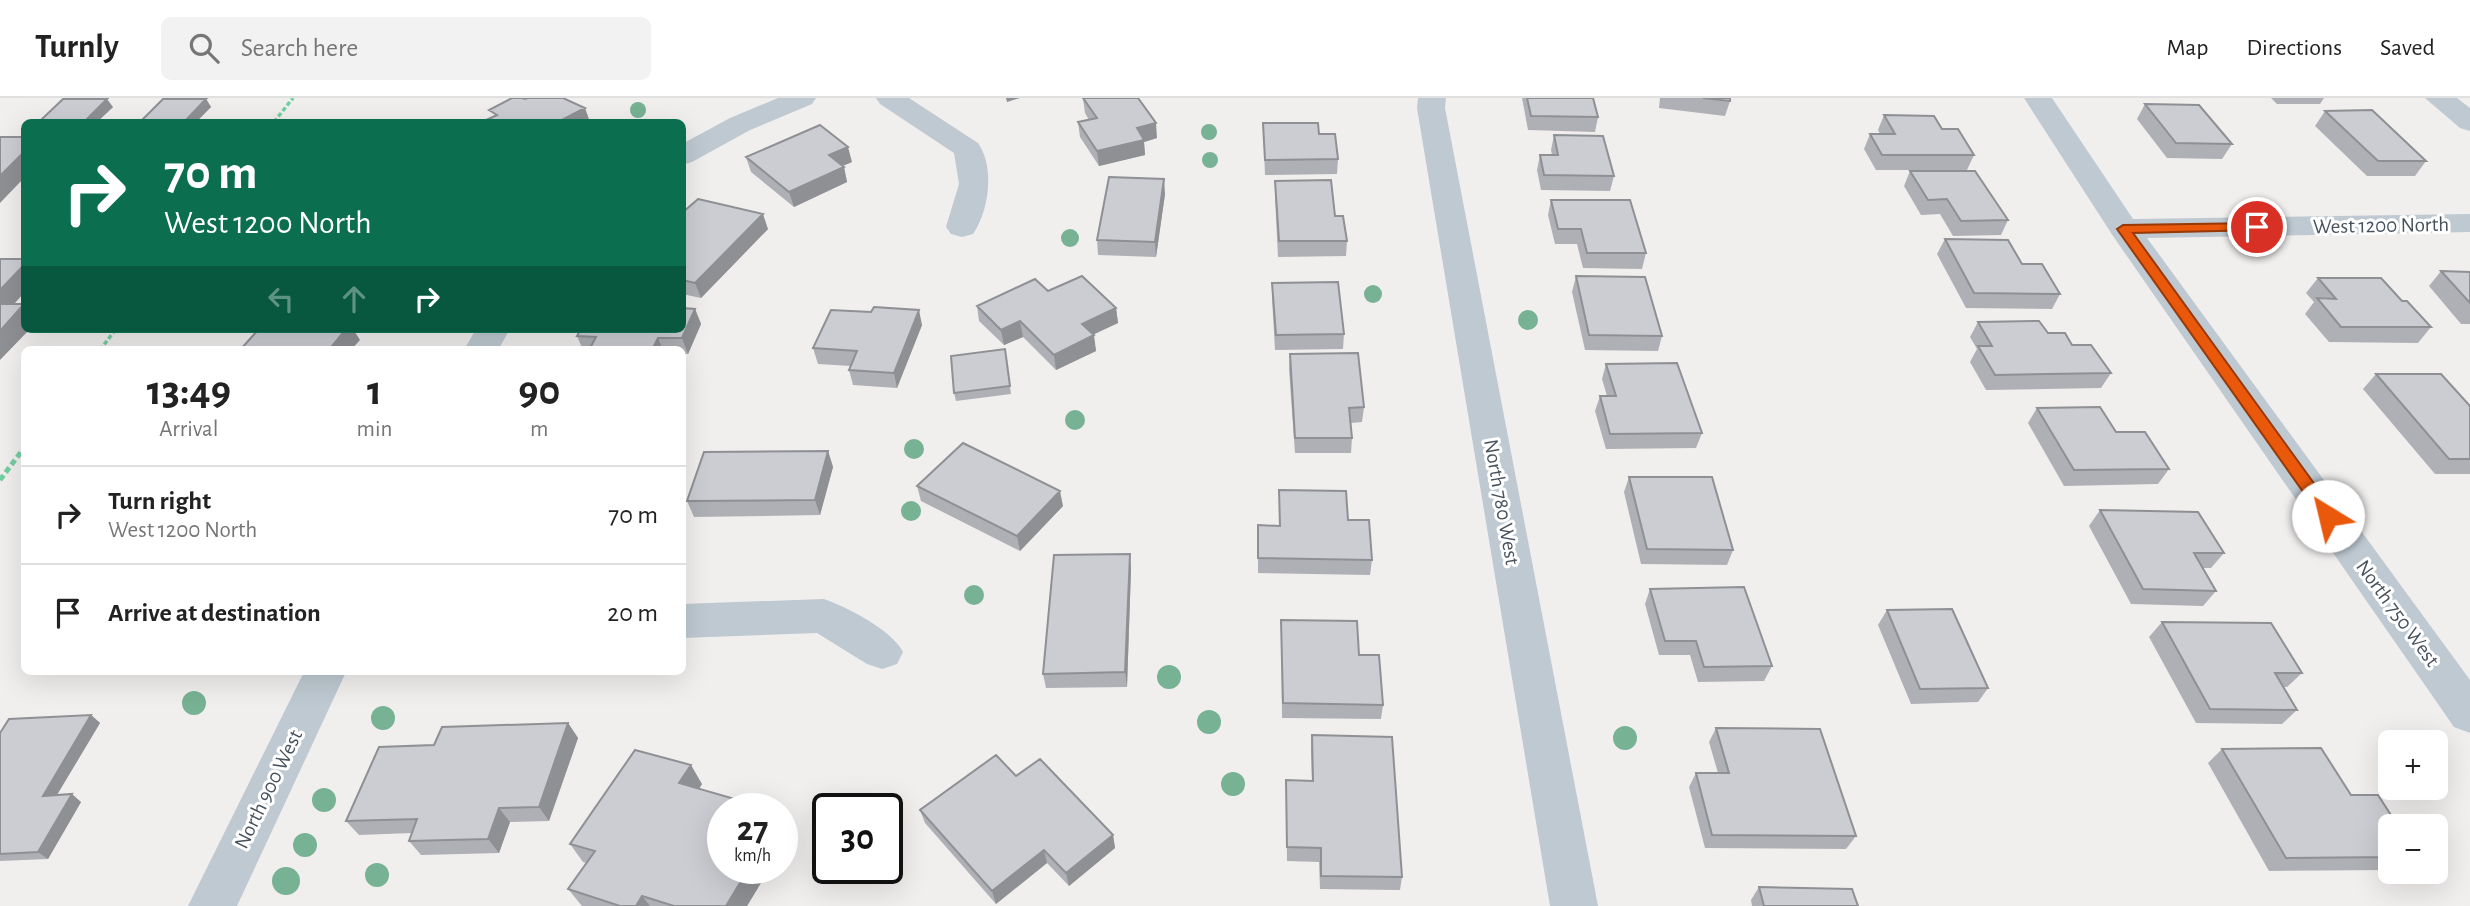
<!DOCTYPE html>
<meta charset="utf-8">
<style>
body{margin:0;font-family:"Alegreya Sans",sans-serif;background:#f2f2f2;color:#222;height:100vh;display:flex;flex-direction:column;font-size:26px;white-space:nowrap}
*{box-sizing:border-box;margin:0}
p{font-size:23px;color:#767676}
.icon{flex:none;width:38px;height:38px;fill:none;stroke:currentColor;stroke-width:2;stroke-linecap:round;stroke-linejoin:round}
.map{position:relative;flex:1;overflow:hidden}
.drawer{position:absolute;left:21px;top:248px;width:665px;height:329px;display:flex;flex-direction:column;background:#fff;border-radius:10px;box-shadow:0 7px 28px #0002}
.drawer>*{flex:none}
.hud{position:absolute;left:21px;top:21px;width:665px;height:214px;border-radius:10px;box-shadow:0 7px 28px #0002;background:#0b6e4f;color:#fff;overflow:hidden}
.buttons{position:absolute;left:2378px;top:632px;display:grid;gap:14px}
.buttons a{display:grid;place-items:center;width:70px;height:70px;border-radius:10px;background:#fff;box-shadow:0 7px 28px #0002;font-size:35px}
.speed{position:absolute;left:707px;top:695px;display:flex;gap:14px;font-size:35px;font-weight:700;text-align:center}
.speed>*{display:grid;place-content:center;width:91px;height:91px;border-radius:50%;background:#fff;box-shadow:0 7px 28px #0002;line-height:1}
.speed small{font-size:18px;font-weight:400}
.speed .limit{border:4px solid #111;border-radius:10px;background:#fff;color:#111}
.pin{position:absolute;display:grid;place-items:center;width:60px;height:60px;color:#fff;margin:-30px;border:4px solid #fff;border-radius:50%;box-shadow:0 2px 7px #0007}
.me{position:absolute;width:77px;margin:-38px;rotate:324deg;stroke-linejoin:round;filter:drop-shadow(0 0 5px #0008)}
.turn{display:flex;align-items:center;gap:24px;height:147px;padding:0 28px;font-size:32px}
.turn .icon{width:91px;height:91px;stroke-width:2.5}
.turn b{display:block;font-size:49px;line-height:60px}
.lanes{display:flex;align-items:center;height:66px;padding:0 28px;background:#0003;justify-content:center;gap:35px;direction:ltr}
.lanes .off{opacity:.35}
.eta{display:flex;justify-content:space-evenly;align-items:center;height:119px;text-align:center}
.eta b{font-size:42px;font-weight:700;line-height:49px}
ul{padding:0;list-style:none}
li{display:flex;align-items:center;gap:21px;height:98px;padding:0 28px;border-top:2px solid #e0e0e0}
li div{flex:1}
li b{display:block;font-size:26px}
li em{font-style:normal}
header{display:flex;align-items:center;gap:42px;box-sizing:border-box;height:98px;padding:0 35px;background:#fff;border-bottom:2px solid #e0e0e0}
header strong{font-size:33px}
nav{display:flex;gap:38px;margin-inline-start:auto;font-size:24px}
.search{width:490px;height:63px;background:#f2f2f2;display:flex;align-items:center;gap:18px;box-sizing:border-box;padding:0 24px;border-radius:10px;color:#767676;font-size:26px}
.map>svg:first-child{display:block}
.lines{fill:none;stroke-linecap:round;stroke-linejoin:round}
.path-far1{stroke:#72cfa1;stroke-width:3.5;stroke-dasharray:4.5 2.5;stroke-linecap:butt}
.path{stroke:#72cfa1;stroke-width:5;stroke-dasharray:6 3.5;stroke-linecap:butt}
.minor{fill:#bec9d1;fill-rule:evenodd}
.tree{fill:#77b294}
.wall{fill:#afb0b5}
.shaded-wall{fill:#8e9094}
.building{fill:#cbcdd3;stroke:#8e9094;stroke-width:2}
.route{fill:#ea580c;stroke:#983908;stroke-width:2}
.labels{text-anchor:middle;stroke-width:6;stroke-linejoin:round;paint-order:stroke}
.street-label{font-size:21px;fill:#46515c;stroke:#fff}
</style>
<header>
<strong>Turnly</strong>
<div class="search"><svg class="icon" aria-label="search" viewBox="0 0 24 24"><circle cx="10" cy="10" r="6"/><path d="M15 15l6 6"/></svg>Search here</div>
<nav><a>Map</a><a>Directions</a><a>Saved</a></nav>
</header>
<div class="map">
<svg width="2470" height="808" viewBox="0 0 2470 808">
<rect width="100%" height="100%" fill="#f1eeee"/>
<g class="lines">
<!-- path-far1 -->
<path class="path-far1" d="M274,24L293,0
M100,252L116,231"/>
<!-- path -->
<path class="path" d="M0,382L24,350"/>
<!-- minor -->
<path class="minor" d="M778,0H816L812,6L750,32L692,64L682,67V46L730,20Z
M876,0H909L978,45C995,69 989,113 973,136L962,139L951,136L946,129L959,86L954,55L880,6Z
M1418,0H1446L1445,10L1598,808H1550L1417,10Z
M2024,0H2052L2133,121L2470,116V134L2147,140L2470,582V635L2454,629L2113,138Z
M2425,0H2457L2470,10V33L2460,30Z
M476,231H510L498,252H464Z
M824,501C847,509 892,532 903,554L897,566L882,571L867,566L817,535L682,540V506Z
M304,574H346L237,808H188Z"/>
</g>
<!-- trees -->
<g class="tree">
<circle cx="638" cy="12" r="8"/>
<circle cx="1209" cy="34" r="8"/>
<circle cx="1210" cy="62" r="8"/>
<circle cx="1070" cy="140" r="9"/>
<circle cx="1373" cy="196" r="9"/>
<circle cx="1528" cy="222" r="10"/>
<circle cx="1075" cy="322" r="10"/>
<circle cx="914" cy="351" r="10"/>
<circle cx="911" cy="413" r="10"/>
<circle cx="974" cy="497" r="10"/>
<circle cx="1169" cy="579" r="12"/>
<circle cx="194" cy="605" r="12"/>
<circle cx="383" cy="620" r="12"/>
<circle cx="1209" cy="624" r="12"/>
<circle cx="1625" cy="640" r="12"/>
<circle cx="1233" cy="686" r="12"/>
<circle cx="324" cy="702" r="12"/>
<circle cx="305" cy="747" r="12"/>
<circle cx="377" cy="777" r="12"/>
<circle cx="286" cy="783" r="14"/>
</g>
<!-- wall -->
<path class="wall" d="M1083,0L1157,40L1144,44L1145,57L1099,68L1080,39L1078,24L1089,22L1085,15Z
M1522,0H1593L1598,19L1595,34L1528,32Z
M1660,0H1730V3L1725,18L1659,10Z
M2271,0H2324L2320,6H2277Z
M206,1L211,9L196,24H144L142,22Z
M2145,6L2232,46L2222,61L2167,60L2137,21Z
M113,9L97,24H43L41,22Z
M2325,13L2426,63L2415,78H2367L2315,28Z
M1884,17L1942,31L1974,57L1967,72H1876L1864,51L1870,36H1880L1878,32Z
M1263,25L1319,36L1338,61L1337,76L1265,77Z
M1554,37L1614,78L1610,93L1541,92L1537,72L1540,57H1552L1551,52Z
M746,59L852,64L842,68L844,69L847,84L794,109L751,74Z
M1910,73L2008,122L2001,137L1953,138L1940,116L1921,117L1904,88Z
M1275,83L1335,118L1347,143L1346,158L1278,159L1275,98Z
M1165,96L1156,159L1098,157L1097,142Z
M1551,102L1646,155L1642,171L1583,170L1577,146H1555L1548,117Z
M682,115L768,131L701,200L682,196Z
M1945,141L2022,166L2060,196L2052,211L1966,210L1937,156Z
M2441,173L2470,174V226H2461L2429,188Z
M1576,178L1662,238L1658,253L1585,252L1572,194Z
M2318,180L2402,203L2431,229L2418,245L2329,244L2305,216L2314,204L2306,195Z
M1272,185L1344,236L1343,251L1275,252L1272,200Z
M1048,193L1116,210L1118,225L1093,236L1096,253L1056,272L1023,239L1004,247L979,223L977,208Z
M695,211L701,226L688,256H682V252H583L577,238Z
M1978,224L2048,235L2072,247L2111,275L2101,290L1986,292L1970,264L1977,251L1970,239Z
M922,227L897,290L853,287L849,272L851,268L818,266L813,250Z
M1005,251L1011,296L956,303L954,295Z
M1290,256L1364,309L1362,324L1351,325L1352,340L1351,355H1295L1289,271Z
M1606,266L1702,335L1696,350L1606,351L1595,313L1600,298H1607L1602,281Z
M2376,276L2470,308V376H2435L2363,291Z
M2037,310L2116,334L2169,371L2158,386L2064,388L2028,325Z
M828,353L833,369L820,417L694,419L687,403Z
M1629,379L1733,452L1727,467L1641,466L1624,394Z
M917,388L1063,408L1020,453L921,403Z
M1279,392L1348,422L1372,462L1370,477L1258,475V427L1279,428Z
M2100,412L2224,455L2211,470H2203L2216,493L2203,508L2131,506L2089,428Z
M1131,471L1127,589L1046,590L1043,576Z
M1650,491L1772,568L1764,583L1698,584L1690,557H1659L1645,506Z
M1887,512L1988,590L1978,604L1911,606L1878,527Z
M1281,522L1359,557L1383,607L1381,621L1282,620Z
M2162,524L2302,575L2287,589H2283L2297,612L2282,626L2196,625L2149,539Z
M91,617L100,625L57,697L81,704L48,761L0,763V635Z
M568,625L578,640L549,723L510,724L499,755L421,757L409,743L412,735L359,737L346,723L434,647Z
M1716,630L1856,738L1846,751L1705,750L1689,689L1696,675H1718L1709,644Z
M1312,637L1402,779L1400,792L1320,791L1319,764L1287,763L1286,682L1312,683L1311,651Z
M2222,651L2351,697L2390,728V772L2269,773L2208,665Z
M1016,678L1113,737L1115,750L1069,788L1047,765L996,806L925,725L920,712Z
M702,686L699,691L723,770H760L765,778L747,808H582L568,791L587,765L583,764L570,746Z
M1759,789L1858,808H1752L1751,802Z"/>
<!-- shaded-wall -->
<path class="shaded-wall" d="M1006,0H1020L1007,4Z
M107,1L113,9L97,24H88L86,22Z
M206,1L211,9L196,24H188L186,22Z
M585,10L590,24H558Z
M1156,25L1157,40L1144,44L1145,57L1099,68L1097,53L1137,30Z
M848,49L852,64L833,72L829,57Z
M24,54V80L0,105V78Z
M844,69L847,84L794,109L789,94Z
M1164,81L1165,96L1156,159L1155,144Z
M763,116L768,131L701,200L695,185Z
M24,167V195L5,216L0,210V192Z
M24,207V231H30L0,262V233Z
M1116,210L1118,225L1084,241L1082,226Z
M695,211L701,226L688,256L682,240Z
M919,212L922,227L897,290L894,275Z
M1020,223L1023,239L1004,247L1001,232Z
M346,231H353L360,242L351,252H329Z
M1094,237L1096,253L1056,272L1054,257Z
M658,240L663,252H652Z
M828,353L833,369L820,417L815,402Z
M1060,393L1063,408L1020,453L1017,438Z
M1130,456L1131,471L1127,589L1125,574Z
M91,617L100,625L52,705L43,698Z
M568,625L578,640L549,723L539,709Z
M691,667L702,686L690,704L679,685Z
M72,696L81,704L48,761L38,754Z
M499,710L510,724L499,755L488,741Z
M1113,737L1115,750L1069,788L1066,775Z
M1044,752L1047,765L996,806L992,793Z
M747,770H760L765,778L747,808H726Z
M642,798L650,808H636Z"/>
<!-- building -->
<path class="building" d="M512,0H522L525,1L528,0H563L585,10L558,24H482L497,17L489,12Z
M1083,0H1138L1156,25L1137,30L1144,42L1097,53L1078,24L1097,20Z
M1527,0H1593L1598,19L1531,18Z
M1703,0H1730V3Z
M63,1H107L86,22H41Z
M163,1H206L186,22H142Z
M2145,6L2199,7L2232,46L2176,45Z
M2372,12L2426,63H2378L2325,13Z
M1884,17L1934,18L1942,31H1958L1974,57H1882L1870,36H1895Z
M1263,25H1318L1319,36H1335L1338,61L1265,62Z
M820,27L848,49L829,57L844,69L789,94L746,59Z
M1554,37L1603,38L1614,78L1544,77L1540,57H1558Z
M0,39H24V54L0,78Z
M1910,73H1975L2008,122L1961,123L1947,101L1928,102Z
M1109,79L1164,81L1155,144L1097,142Z
M1331,82L1335,118H1343L1347,143H1279L1275,83Z
M698,101L763,116L695,185L682,182V115Z
M1551,102H1630L1646,155H1587L1581,131H1558Z
M1945,141L2008,142L2022,166H2042L2060,196L1974,195Z
M0,161H24V167L0,192Z
M2441,173L2470,174V205Z
M1082,178L1116,210L1082,226L1094,237L1054,257L1020,223L1001,232L977,208L1035,181L1048,193Z
M1576,178L1645,179L1662,238L1589,237Z
M2318,180H2381L2402,203H2407L2431,229H2341L2317,200L2336,201Z
M1338,184L1344,236L1276,237L1272,185Z
M0,206H24L0,233Z
M874,209L919,212L894,275L849,272L857,253L813,250L831,212L871,214Z
M682,210L695,211L682,240H658L652,252H589L596,239L577,238L581,231H682Z
M2039,223L2048,235H2065L2072,247H2091L2111,275L1995,277L1978,248H1992L1978,224Z
M259,231H346L329,252H240Z
M1005,251L1010,288L954,295L951,258Z
M1358,255L1364,309L1349,310L1352,340H1295L1290,256Z
M1677,265L1702,335L1610,336L1600,298H1616L1606,266Z
M2376,276H2441L2470,308V361H2449Z
M2100,309L2116,334H2145L2169,371L2074,372L2037,310Z
M963,345L1060,393L1017,438L917,388Z
M828,353L815,402L687,403L704,354Z
M1629,379H1712L1733,452L1647,451Z
M1279,392L1346,393L1348,422H1369L1372,462L1258,460V427L1280,428Z
M2100,412L2198,414L2224,455H2194L2216,493L2143,491Z
M1130,456L1125,574L1043,576L1054,457Z
M1744,489L1772,568L1704,569L1696,543H1665L1650,491Z
M1952,511L1988,590L1920,591L1887,512Z
M1281,522L1357,523L1359,557H1379L1383,607L1283,605Z
M2162,524L2271,525L2302,575H2275L2297,612L2210,611Z
M91,617L43,698L72,696L38,754L0,756V635L9,621Z
M568,625L539,709L499,710L488,741L409,743L417,721L346,723L379,649L434,647L442,629Z
M1716,630L1820,631L1856,738L1712,737L1696,675H1729Z
M1312,637L1392,639L1402,779L1321,778V750L1287,749L1286,682L1313,683Z
M2321,650L2351,697H2378L2398,728H2390V759L2286,760L2222,651Z
M635,652L691,667L679,685L766,710H723V770H749L726,808H674L642,798L636,808H620L568,791L595,753L570,746Z
M996,657L1016,678L1040,661L1113,737L1066,775L1044,752L992,793L920,712Z
M1759,789L1852,791L1858,808H1764Z"/>
<!-- route -->
<path class="route" d="M2257,125L2261,126V132L2133,135L2334,413L2336,418L2334,422H2323L2117,131L2123,127Z"/>
<g class="labels">
<!-- street labels -->
<g class="street-label">
<text transform="translate(2381 127) rotate(-1)" y="7">West 1200 North</text>
<text transform="translate(1502 404) rotate(80)" y="7">North 780 West</text>
<text transform="translate(2398 515) rotate(54)" y="7">North 750 West</text>
<text transform="translate(268 691) rotate(-64)" y="7">North 900 West</text>
</g>
</g>
</svg>
<div class="buttons">
<a>+</a>
<a>−</a>
</div>
<div class="speed"><div>27<small>km/h</small></div><div class="limit">30</div></div>
<div class="pin" style="left:2257px;top:129px;background:#d93025"><svg class="icon" aria-label="arrive" viewBox="0 0 24 24"><path d="M6 21V4h12l-3 4 3 4H6"/></svg></div>
<svg class="me" style="left:2328px;top:418px" viewBox="-20 -20 40 40"><circle r="19" fill="#fff"/><path d="M0-13L10 11 0 6-10 11z" fill="#ea580c"/></svg>
<div class="hud">
<div class="turn"><svg class="icon" aria-label="right" viewBox="0 0 24 24"><path d="M7 20v-9h11M14 6l5 5-5 5"/></svg><div><b>70 m</b>West 1200 North</div></div>
<div class="lanes"><svg class="icon off" aria-label="left" viewBox="0 0 24 24"><path d="M17 20v-9H6M10 6l-5 5 5 5"/></svg><svg class="icon off" aria-label="ahead" viewBox="0 0 24 24"><path d="M12 20V5M6 11l6-6 6 6"/></svg><svg class="icon" aria-label="right" viewBox="0 0 24 24"><path d="M7 20v-9h11M14 6l5 5-5 5"/></svg></div>
</div>
<section class="drawer">
<div class="eta">
<div><b>13:49</b><p>Arrival</p></div>
<div><b>1</b><p>min</p></div>
<div><b>90</b><p>m</p></div>
</div>
<ul>
<li><svg class="icon" aria-label="right" viewBox="0 0 24 24"><path d="M7 20v-9h11M14 6l5 5-5 5"/></svg><div><b>Turn right</b><p>West 1200 North</p></div><em>70 m</em></li>
<li><svg class="icon" aria-label="arrive" viewBox="0 0 24 24"><path d="M6 21V4h12l-3 4 3 4H6"/></svg><div><b>Arrive at destination</b></div><em>20 m</em></li>
</ul>
</section>
</div>
